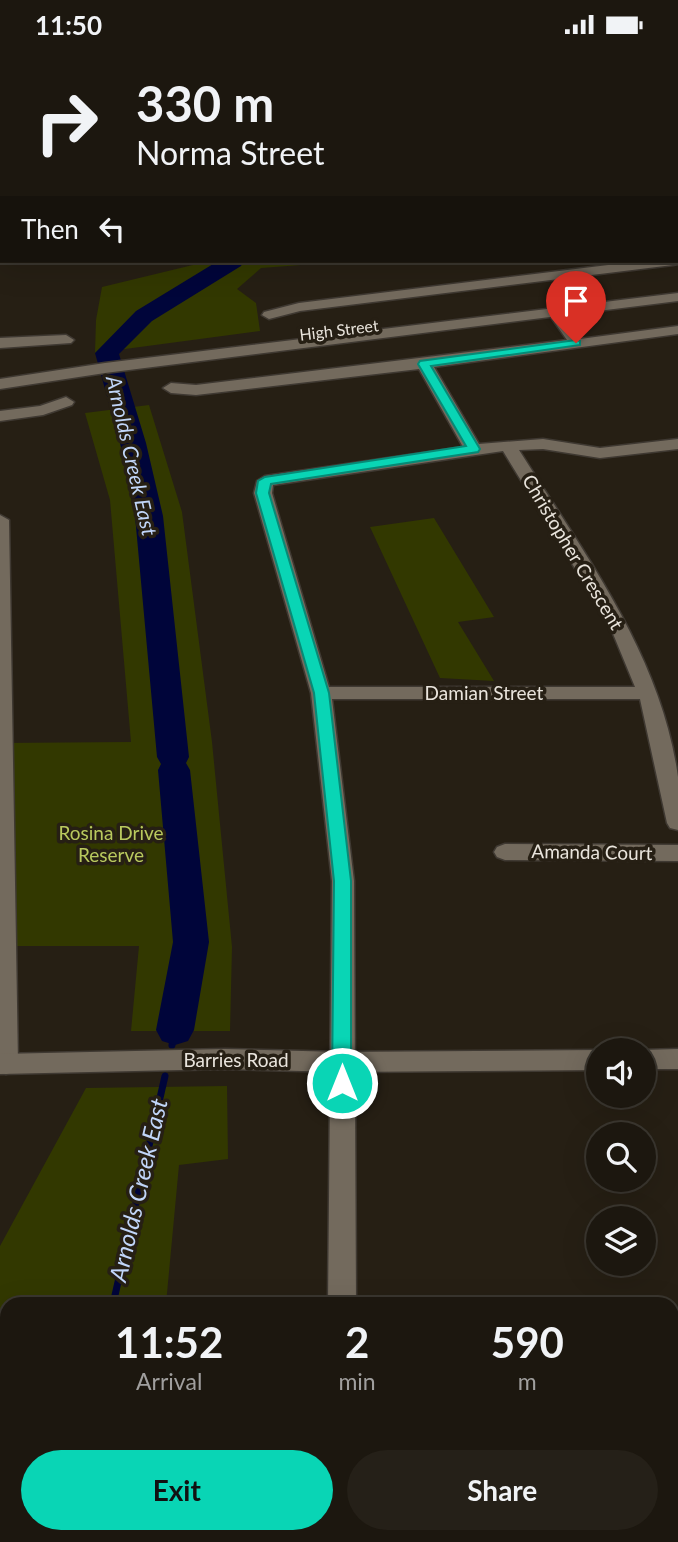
<!DOCTYPE html>
<style>
body{margin:0;font-family:Lato,sans-serif;background:#252018;color:#f1f3f6;height:100vh;display:flex;flex-direction:column;font-size:26px;white-space:nowrap}
*{box-sizing:border-box;margin:0}
p{font-size:23px;color:#a09f9e}
.icon{flex:none;width:38px;height:38px;fill:none;stroke:currentColor;stroke-width:2;stroke-linecap:round;stroke-linejoin:round}
.map{position:relative;flex:1;overflow:hidden}
.panel{position:absolute;left:0px;top:1248px;width:679px;height:247px;display:flex;flex-direction:column;background:#1c170f;border-radius:21px 21px 0 0;box-shadow:0 7px 28px #0002,0 0 0 2px #3a362f}
.panel>*{flex:none}
.banner{position:absolute;left:0px;top:0px;width:679px;height:214px;box-shadow:0 7px 28px #0002,0 0 0 2px #3a362f;background:#1c170f;color:#f1f3f6;overflow:hidden}
.controls{position:absolute;left:586px;top:989px;display:grid;gap:14px}
.controls a{display:grid;place-items:center;width:70px;height:70px;border-radius:50%;background:#1c170f;box-shadow:0 7px 28px #0002,0 0 0 2px #3a362f;font-size:35px}
.pin{position:absolute;display:grid;place-items:center;width:60px;height:60px;color:#fff;margin:-72px -30px;border-radius:50% 50% 50% 0;rotate:-45deg;box-shadow:0 0 7px #0007}
.pin .icon{rotate:45deg}
.me{position:absolute;width:77px;margin:-38px;rotate:0deg;stroke-linejoin:round;filter:drop-shadow(0 0 5px #0008)}
.turn{display:flex;align-items:center;gap:24px;height:147px;padding:0 21px;font-size:32px}
.turn .icon{width:91px;height:91px;stroke-width:2.5}
.turn b{display:block;font-size:49px;line-height:60px}
.then{display:flex;align-items:center;height:66px;padding:0 21px;background:#0003;gap:14px;font-size:26px}
.eta{display:flex;justify-content:space-evenly;align-items:center;height:119px;text-align:center}
.eta b{font-size:42px;font-weight:700;line-height:49px}
.button{display:flex;gap:14px;margin-top:auto;padding:14px 21px}
.button a{flex:1;height:80px;border-radius:42px;background:#09d5b5;color:#111;font-size:28px;font-weight:700;line-height:80px;text-align:center}
.button a+a{background:#252018;color:#f1f3f6}
.status{display:flex;justify-content:space-between;align-items:center;height:49px;padding:0 35px;background:#1c170f;direction:ltr}
.status svg{height:19px;fill:currentColor}
.map>svg:first-child{display:block}
.green{fill:#323800}
.lines{fill:none;stroke-linecap:round;stroke-linejoin:round}
.stream{stroke:#00053a;stroke-width:7}
.river{fill:#00053a;fill-rule:evenodd}
.street-casing{stroke:#3f3932;stroke-width:3}
.secondary-casing{stroke:#3f3932;stroke-width:3}
.street{fill:#736a5d;fill-rule:evenodd}
.secondary{fill:#736a5d;fill-rule:evenodd}
.route{fill:#09d5b5;stroke:#068a76;stroke-width:2}
.labels{text-anchor:middle;stroke-width:7;stroke-linejoin:round;paint-order:stroke}
.far-street-label{font-size:16px;fill:#e9e4dc;stroke:#261f14}
.street-label{font-size:19px;fill:#e9e4dc;stroke:#261f14}
.park-label{font-size:19px;fill:#b9c95e;stroke:#261f14}
.water-label{font-size:21px;font-style:italic;fill:#c1d6f9;stroke:#261f14}
.near-water-label{font-size:24px;font-style:italic;fill:#c1d6f9;stroke:#261f14}
</style>
<div class="status"><b>11:50</b><svg viewBox="0 0 49 12"><path d="M0 12V9h3v3zM5 12V6h3v6zM10 12V3h3v9zM15 12V0h3v12zM26 1h20v11H26zM47 4h2v5h-2z"/></svg></div>
<div class="map">
<svg width="678" height="1493" viewBox="0 0 678 1493">
<rect width="100%" height="100%" fill="#261f14"/>
<!-- green -->
<path class="green" d="M199,212H303L301,216L261,219L237,240L256,254L260,282L95,304L96,271L102,238L197,215Z
M149,356L182,463L212,693L232,898L230,982H131L139,897H0V694L131,693L110,451L85,364Z
M434,469L494,568L458,573L494,632L440,629L370,478Z
M227,1037L228,1110L179,1116L166,1255H7V1488H145V1493H0V1197L86,1039Z"/>
<g class="lines">
<!-- stream -->
<path class="stream" d="M172,996L175,981
M113,1255L165,1027
M46,1493L48,1488"/>
<!-- river -->
<path class="river" d="M210,0H229L231,2H211Z
M218,212H244L241,217L152,272L119,305L146,394L163,467L189,708L186,714L190,721L209,893L194,981L188,992L175,996L162,992L156,981L173,893L158,721L161,715L157,708L135,467L120,394L95,304L136,262Z"/>
<!-- street casing -->
<g class="street-casing">
<path id="street" d="M98,0H110V2H98Z
M392,0H404V2H393Z
M530,0H542L543,2H532Z
M677,6H678V12H677Z
M677,64H678V72H677Z
M0,72H2V80H0Z
M677,129H678V137H677Z
M0,135H2V143H0Z
M0,205L2,212H7L0,213Z
M678,209V215L673,216L300,262L269,270L262,266L264,263L299,254L641,212H677Z
M555,260L560,261L580,290L678,277V285L434,318L479,395L543,390L600,399L678,390V400L600,409L543,400L519,401C583,503 661,605 678,728C678,745 678,764 678,781L670,779L667,774L640,650H332L354,832L356,1255H328L332,832L311,644L254,444L257,432L265,427L463,398L419,320L196,346L171,344L163,339L171,334L196,336L567,291L548,264ZM503,402L609,575L635,638H329L272,444L273,436Z
M66,286L74,291L71,294L0,299V289Z
M66,348L74,353L72,356L43,366L0,372V362L40,357Z
M0,466L9,471L18,1015L15,1022L6,1025L0,1023Z
M505,795L678,796V812L505,811L497,808L494,803L497,798Z
M329,1488H359V1493H329Z
M624,1488H654L655,1493H625Z"/>
</g>
<!-- secondary casing -->
<g class="secondary-casing">
<path id="secondary" d="M678,244V252L105,324L0,340V330L105,314Z
M225,1000L341,1003L598,1001V1021L341,1023L225,1020L0,1025V1005Z
M678,1000V1020H644V1001H642Z"/>
</g>
<!-- street -->
<use href="#street" class="street"/>
<!-- secondary -->
<use href="#secondary" class="secondary"/>
</g>
<!-- route -->
<path class="route" d="M576,291L580,292V296L431,317L480,400L478,403L271,435L269,444L329,644L351,832V1034L348,1040L342,1042L335,1040L332,1034L334,832L314,644L256,444L258,432L265,428L466,397L418,315L420,312Z"/>
<g class="labels">
<!-- far-street labels -->
<g class="far-street-label">
<text transform="translate(339 281) rotate(-7)" y="6">High Street</text>
</g>
<!-- street labels -->
<g class="street-label">
<text transform="translate(573 503) rotate(59)" y="7">Christopher Crescent</text>
<text x="484" y="651">Damian Street</text>
<text transform="translate(592 803) rotate(1)" y="7">Amanda Court</text>
<text x="236" y="1018">Barries Road</text>
</g>
<!-- park labels -->
<g class="park-label">
<text x="111" y="791">Rosina Drive<tspan x="111" dy="22">Reserve</tspan></text>
</g>
<!-- water labels -->
<g class="water-label">
<text transform="translate(131 407) rotate(77)" y="7">Arnolds Creek East</text>
</g>
<!-- near-water labels -->
<g class="near-water-label">
<text transform="translate(139 1141) rotate(-77)" y="8">Arnolds Creek East</text>
</g>
</g>
</svg>
<div class="controls">
<a><svg class="icon" aria-label="sound" viewBox="0 0 24 24"><path d="M4 9h4l5-4v14l-5-4H4zM17 9q2 3 0 6"/></svg></a>
<a><svg class="icon" aria-label="search" viewBox="0 0 24 24"><circle cx="10" cy="10" r="6"/><path d="M15 15l6 6"/></svg></a>
<a><svg class="icon" aria-label="layers" viewBox="0 0 24 24"><path d="M12 4l9 5-9 5-9-5zM3 14l9 5 9-5"/></svg></a>
</div>
<div class="pin" style="left:576px;top:294px;background:#d93025"><svg class="icon" aria-label="arrive" viewBox="0 0 24 24"><path d="M6 21V4h12l-3 4 3 4H6"/></svg></div>
<svg class="me" style="left:342px;top:1034px" viewBox="-20 -20 40 40"><circle r="17" fill="#09d5b5" stroke="#fff" stroke-width="3"/><path d="M0-11L8 9 0 5-8 9z" fill="#fff"/></svg>
<div class="banner">
<div class="turn"><svg class="icon" aria-label="right" viewBox="0 0 24 24"><path d="M7 20v-9h11M14 6l5 5-5 5"/></svg><div><b>330 m</b>Norma Street</div></div>
<div class="then">Then<svg class="icon" aria-label="left" viewBox="0 0 24 24"><path d="M17 20v-9H6M10 6l-5 5 5 5"/></svg></div>
</div>
<section class="panel">
<div class="eta">
<div><b>11:52</b><p>Arrival</p></div>
<div><b>2</b><p>min</p></div>
<div><b>590</b><p>m</p></div>
</div>
<div class="button"><a>Exit</a><a>Share</a></div>
</section>
</div>
